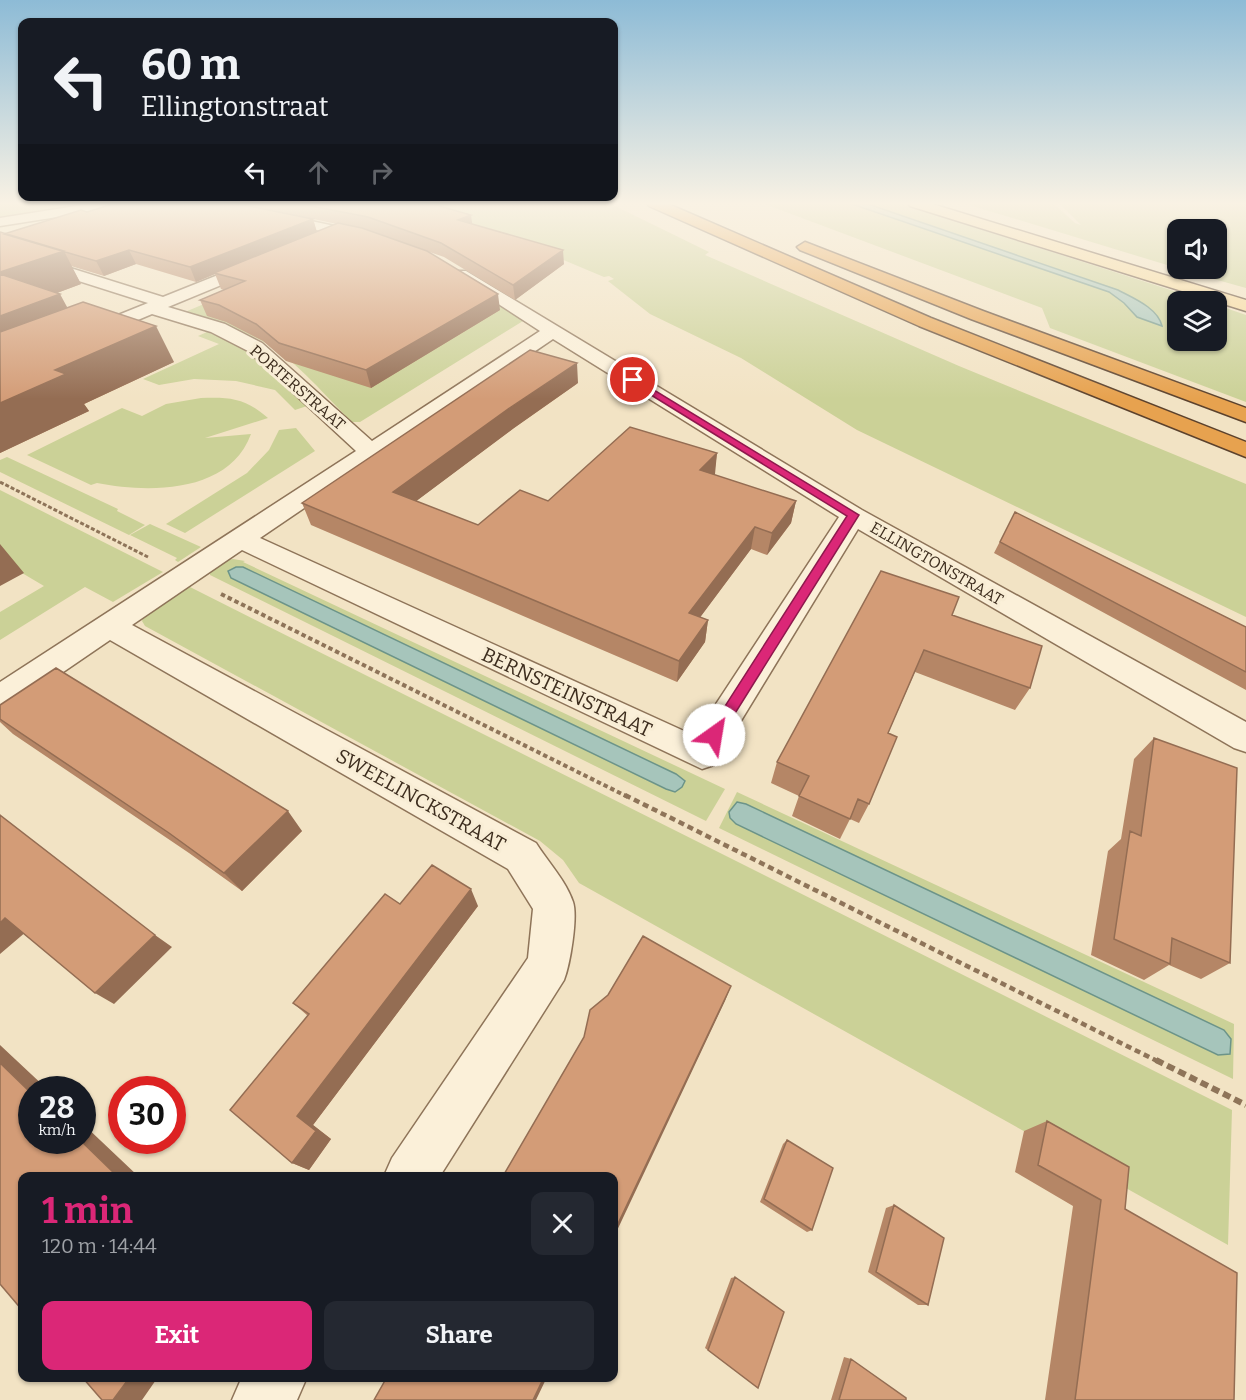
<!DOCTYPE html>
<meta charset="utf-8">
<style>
body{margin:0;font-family:Bitter,serif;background:#242831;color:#f1f3f6;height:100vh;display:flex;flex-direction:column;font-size:22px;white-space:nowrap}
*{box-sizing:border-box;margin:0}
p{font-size:20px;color:#9ea1a6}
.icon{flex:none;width:33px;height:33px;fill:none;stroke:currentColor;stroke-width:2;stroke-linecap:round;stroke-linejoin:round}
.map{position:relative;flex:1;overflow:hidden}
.side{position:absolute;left:18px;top:1172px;width:600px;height:210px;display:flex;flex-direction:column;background:#171b24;border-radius:12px;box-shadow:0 2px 4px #0004}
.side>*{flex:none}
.guide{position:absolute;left:18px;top:18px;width:600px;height:183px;border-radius:12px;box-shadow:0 2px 4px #0004;background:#171b24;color:#f1f3f6;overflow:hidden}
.buttons{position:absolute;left:1167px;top:219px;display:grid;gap:12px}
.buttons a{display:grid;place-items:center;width:60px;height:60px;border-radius:12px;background:#171b24;box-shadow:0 2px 4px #0004;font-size:30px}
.speed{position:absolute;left:18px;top:1076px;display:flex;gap:12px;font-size:30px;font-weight:700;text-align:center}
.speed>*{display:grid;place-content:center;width:78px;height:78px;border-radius:50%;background:#171b24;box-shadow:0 2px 4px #0004;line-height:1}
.speed small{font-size:15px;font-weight:400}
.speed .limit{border:9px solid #d22;background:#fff;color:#111}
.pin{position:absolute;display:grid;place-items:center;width:51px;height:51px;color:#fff;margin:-26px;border:3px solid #fff;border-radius:50%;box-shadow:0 2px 6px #0007}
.me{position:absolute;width:66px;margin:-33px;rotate:32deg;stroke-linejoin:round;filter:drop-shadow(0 0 4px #0008)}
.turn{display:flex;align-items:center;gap:21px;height:126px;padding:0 24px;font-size:27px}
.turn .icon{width:78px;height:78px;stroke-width:2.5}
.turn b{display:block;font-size:42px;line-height:51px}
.lanes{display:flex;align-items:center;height:57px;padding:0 24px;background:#0003;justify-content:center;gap:30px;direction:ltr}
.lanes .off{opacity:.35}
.round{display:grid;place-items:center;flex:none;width:63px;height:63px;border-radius:12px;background:#242831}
.summary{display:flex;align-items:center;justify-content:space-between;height:102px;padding:0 24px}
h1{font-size:36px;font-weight:700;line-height:45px;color:#db2777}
.button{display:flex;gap:12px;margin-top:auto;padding:12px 24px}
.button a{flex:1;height:69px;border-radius:12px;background:#db2777;color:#fff;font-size:24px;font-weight:700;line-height:69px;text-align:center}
.button a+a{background:#242831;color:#f1f3f6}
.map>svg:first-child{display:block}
.green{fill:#cbd197;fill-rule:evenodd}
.water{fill:#a6c5bb;stroke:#6c9489;stroke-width:1.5}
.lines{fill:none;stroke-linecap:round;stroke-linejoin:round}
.street-casing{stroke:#8e7459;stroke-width:3}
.primary-casing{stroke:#5c422d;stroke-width:3}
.highway-casing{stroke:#5c422d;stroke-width:3}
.path-far3{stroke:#8e7459;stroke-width:3;stroke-dasharray:4 2;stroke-linecap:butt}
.path-far2{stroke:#8e7459;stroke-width:4;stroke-dasharray:4.5 3;stroke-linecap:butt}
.path-far1{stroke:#8e7459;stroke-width:4.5;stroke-dasharray:6 4;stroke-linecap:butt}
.path{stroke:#8e7459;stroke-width:6;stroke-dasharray:8 4.5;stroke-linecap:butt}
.street{fill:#fbf0d9;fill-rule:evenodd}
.primary{fill:#f7d99a;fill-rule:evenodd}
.highway{fill:#e7a24f;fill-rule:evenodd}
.wall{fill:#b58666}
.shaded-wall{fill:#946d53}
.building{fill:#d39c77;stroke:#946d53;stroke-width:1.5}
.route{fill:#db2777;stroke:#8e194d;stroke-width:1.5}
.labels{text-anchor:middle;stroke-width:6;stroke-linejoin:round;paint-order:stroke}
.far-street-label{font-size:16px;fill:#3d2d1e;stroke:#f8edd5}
.street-label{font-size:20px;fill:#3d2d1e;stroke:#f8edd5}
</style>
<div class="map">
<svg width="1246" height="1400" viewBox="0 0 1246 1400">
<rect width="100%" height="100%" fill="#f2e3c4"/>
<!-- green -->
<path class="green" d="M0,203H106L0,220Z
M374,203H609L709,252L705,255L959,366L1246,484V617L857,430L741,358L650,314L608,281L614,279L609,276L604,277L554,256Z
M762,203H849L1109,292L1124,303L1137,317L1161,322L1143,304L1118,290L865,203H899L1205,301L1178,302V340H1216L1217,305L1246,315V402L1050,328L1042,308Z
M963,203H1053L1075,223L1081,225L1059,203H1246V288L1178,269L1216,268V230H1178L1177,268Z
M358,239L486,297L523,321L360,422H352C325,396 299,363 267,344C242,329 212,321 185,312Z
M207,332C255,350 273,370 307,406L295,410L275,390L236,381L194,379L159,385L143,379L219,344L198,336Z
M201,398C230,397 245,398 268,418L205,438L251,434C229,494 148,493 97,483L91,485L27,455L122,408L142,416L166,404Z
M296,428L315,451L185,533L166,524L247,473L269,450L279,430Z
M7,457L118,509L117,511L145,525L129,535L0,472V460Z
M0,490L163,572L113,602L85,587L0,640V612L44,586L0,560Z
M150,524L201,547L178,562L175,560L177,558L130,535Z
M233,559L245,561L243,562L725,789L706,821L210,575V571L223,561ZM236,567H243L676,774L685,781L666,789L231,578L228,571Z
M188,586L1232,1110L1228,1245L579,883L563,860L540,841L145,626L142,621L146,613Z
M737,792L1234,1024L1233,1079L719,828ZM737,802L746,804L1224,1030L1231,1039Z"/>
<!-- water -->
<path class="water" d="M849,203H865L1118,290C1133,298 1158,308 1162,326L1137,317L1124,303L1109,292Z
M236,567H243L676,774L685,781L682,787L675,792L666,789L231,578L228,571Z
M737,802L746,804L1224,1030L1231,1039L1230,1054L1218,1055L736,824L730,818L729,812Z"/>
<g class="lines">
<!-- street casing -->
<g class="street-casing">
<path id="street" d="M95,203H128L121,207L0,226V218Z
M199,203H226L368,233L375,237L368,241L206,207Z
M0,246L163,297L253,261H265L267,264L265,267L168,307L225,324L262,343L372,441L540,331L452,274L454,271H466L862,510L1246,722V752L1234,748L858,529L714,765L702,769L242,550L132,625L536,843C548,862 566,881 573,902C578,917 570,965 564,980L440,1176H384L392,1158L528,958L533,909L508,869L110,640L12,707L0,711V682L356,451L248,351L211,332L152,314L95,338H81L79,334L81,330L148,303L0,256ZM553,339L839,517L695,736L260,538Z
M242,1377H307L297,1400H232Z"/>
</g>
<!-- primary casing -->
<g class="primary-casing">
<path id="primary" d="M908,203H929L1246,300V311L910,206Z"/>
</g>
<!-- highway casing -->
<g class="highway-casing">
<path id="highway" d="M647,203H666L931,318L1246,442V457L919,326L649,206Z
M805,242L983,311L1246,408V422L971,319L800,250L797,247Z"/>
</g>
<!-- path-far3 -->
<path class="path-far3" d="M0,482L148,557"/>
<!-- path-far2 -->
<path class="path-far2" d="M221,594L628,797"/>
<!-- path-far1 -->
<path class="path-far1" d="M625,795L1159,1062"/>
<!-- path -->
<path class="path" d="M1156,1060L1246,1105"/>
<!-- street -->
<use href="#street" class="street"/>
<!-- primary -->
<use href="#primary" class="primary"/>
<!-- highway -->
<use href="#highway" class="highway"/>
</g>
<!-- wall -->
<path class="wall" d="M237,203H429L472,224L564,264L515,300L444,257L369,231L500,310L371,388L286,361L263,341L226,322L207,316L200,300L224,290L221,289L215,274L196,282L136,264L104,276L71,266L81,284L57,293L67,308L174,362L84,404L89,411L0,453V232L4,234L87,212L313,219L317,232L337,224Z
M578,383L514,428L416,501L478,525L548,501L717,453L714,475L796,501L791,523L767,555L751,549L700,617L708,620L705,642L677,682L311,525L302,503Z
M1015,512L1246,627V690L994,553Z
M952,615L1030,688L1015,710L915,672L888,733L869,804L859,823L850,819L840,839L792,816L799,796L771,783L777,762Z
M0,705L302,831L242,891L189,853L13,734L0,722Z
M1154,738L1230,963L1201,979L1169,965L1144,980L1091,955L1108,851L1121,839L1134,759Z
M400,904L478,906L313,1125L331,1139L309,1170L292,1163L308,1016L293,1003Z
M1047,1121L1125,1209L1234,1400H1045L1073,1206L1015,1172L1024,1131Z
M787,1140L812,1230L807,1232L760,1202L783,1144Z
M894,1205L928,1305H918L868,1272L886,1208Z
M735,1277L758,1388L705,1348L731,1278Z
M844,1357L851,1359L906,1400H831Z"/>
<!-- shaded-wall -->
<path class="shaded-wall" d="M471,215L473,229L458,220Z
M313,219L317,233L214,273L215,274L196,282L190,267Z
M129,250L136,264L104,276L96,261Z
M563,250L564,264L515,300L513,285Z
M64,251L81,284L19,307L0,277V272Z
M60,294L79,329L0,361V316Z
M498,294L500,310L371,388L366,370Z
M156,326L174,362L84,404L89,411L0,453V403L55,370Z
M577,363L578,383L514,428L399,514L393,492L511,407Z
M717,453L715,474L698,492L700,470Z
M796,501L791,523L767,555L772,533Z
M755,527L751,549L687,635L689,613Z
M0,544L24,573L0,586Z
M708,620L705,642L677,682L679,661Z
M288,811L302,831L242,891L224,873Z
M471,889L478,906L313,1125L331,1139L309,1170L292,1163L297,1116Z
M5,918L27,931L0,954V923Z
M155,935L172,947L114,1004L95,993Z
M731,986L725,1001L614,1237V1232Z
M0,1045L47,1089H32V1094L0,1063Z
M82,1123L138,1176H117L80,1140H82Z
M130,1377H158L142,1400H113Z
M544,1377H547L536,1400H533Z"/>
<!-- building -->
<path class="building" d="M116,203H234L313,219L190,267L129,250L96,261L4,234L81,210L87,212Z
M296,203H429L471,215L458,220L563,250L513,285L441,243L368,217Z
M338,223L362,228L427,251L498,294L366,370L279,343L256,324L219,305L200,300L245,281L214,273Z
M0,232L64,251L0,272Z
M0,274L60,294L0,316Z
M83,302L156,326L55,370L66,374L0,403V332Z
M530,350L577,363L511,407L393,492L478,525L520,490L548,501L630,427L717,453L700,470L796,501L772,533L755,527L689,613L708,620L679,661L302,503Z
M1015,512L1246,627V672L1000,542Z
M881,571L959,597L952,615L1042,646L1030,688L924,650L888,733L897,737L869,804L858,799L850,819L799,796L809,776L777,762Z
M56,668L288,811L224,873L169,833L0,719V705Z
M1154,738L1237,768L1230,963L1172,938L1170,964L1114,939L1130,831L1141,836Z
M0,815L155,935L95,993L5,918L0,923Z
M432,865L471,889L297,1116L316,1131L292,1163L230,1110L309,1014L293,1003L385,894L400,904Z
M643,936L731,986L614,1232V1176H503L584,1037L590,1010L608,995Z
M0,1063L32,1094V1140H80L117,1176H22V1310L0,1284Z
M1047,1121L1129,1167L1125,1209L1237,1273L1234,1400H1075L1101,1200L1038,1165Z
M787,1140L833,1168L812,1230L764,1199Z
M894,1205L944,1238L928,1305L876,1272Z
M735,1277L784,1312L758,1388L708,1350Z
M851,1359L906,1398V1400H839Z
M82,1377H130L113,1400H102Z
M387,1377H544L533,1400H374Z"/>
<!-- sky -->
<linearGradient id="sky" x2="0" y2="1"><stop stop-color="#8dbbd6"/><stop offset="0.51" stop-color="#f9f2e4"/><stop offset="1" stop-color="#f9f2e4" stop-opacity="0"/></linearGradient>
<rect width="1246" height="399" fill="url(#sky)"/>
<!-- route -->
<path class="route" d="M630,379H636L859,515L719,739H709L707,735L709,731L847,516L630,382Z"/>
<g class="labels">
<!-- far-street labels -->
<g class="far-street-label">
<text transform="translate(298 387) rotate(41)" y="6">PORTERSTRAAT</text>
<text transform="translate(937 563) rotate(30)" y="6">ELLINGTONSTRAAT</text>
</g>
<!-- street labels -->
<g class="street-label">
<text transform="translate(567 692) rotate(25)" y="7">BERNSTEINSTRAAT</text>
<text transform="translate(421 800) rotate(29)" y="7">SWEELINCKSTRAAT</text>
</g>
</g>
</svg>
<div class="buttons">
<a><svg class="icon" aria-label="sound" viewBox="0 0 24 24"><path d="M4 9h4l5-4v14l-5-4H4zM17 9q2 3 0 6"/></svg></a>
<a><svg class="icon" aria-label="layers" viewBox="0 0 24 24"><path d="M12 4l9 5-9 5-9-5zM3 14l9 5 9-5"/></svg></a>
</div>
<div class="speed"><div>28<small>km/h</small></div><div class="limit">30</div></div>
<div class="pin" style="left:633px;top:380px;background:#d93025"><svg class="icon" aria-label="arrive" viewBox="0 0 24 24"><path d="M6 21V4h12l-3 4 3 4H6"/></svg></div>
<svg class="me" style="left:714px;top:735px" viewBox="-20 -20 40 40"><circle r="19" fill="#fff"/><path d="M0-13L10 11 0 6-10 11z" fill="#db2777"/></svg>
<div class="guide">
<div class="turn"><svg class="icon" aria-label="left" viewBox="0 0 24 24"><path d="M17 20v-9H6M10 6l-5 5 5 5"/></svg><div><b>60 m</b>Ellingtonstraat</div></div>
<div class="lanes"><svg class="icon" aria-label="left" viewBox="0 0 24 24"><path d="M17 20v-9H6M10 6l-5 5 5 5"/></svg><svg class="icon off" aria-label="ahead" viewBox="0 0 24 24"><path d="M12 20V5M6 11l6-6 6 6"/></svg><svg class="icon off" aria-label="right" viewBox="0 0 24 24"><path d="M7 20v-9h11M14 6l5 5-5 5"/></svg></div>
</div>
<section class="side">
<div class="summary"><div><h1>1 min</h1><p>120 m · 14:44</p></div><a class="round"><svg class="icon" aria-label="close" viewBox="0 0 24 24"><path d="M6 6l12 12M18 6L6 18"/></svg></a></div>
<div class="button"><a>Exit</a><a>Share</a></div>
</section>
</div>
